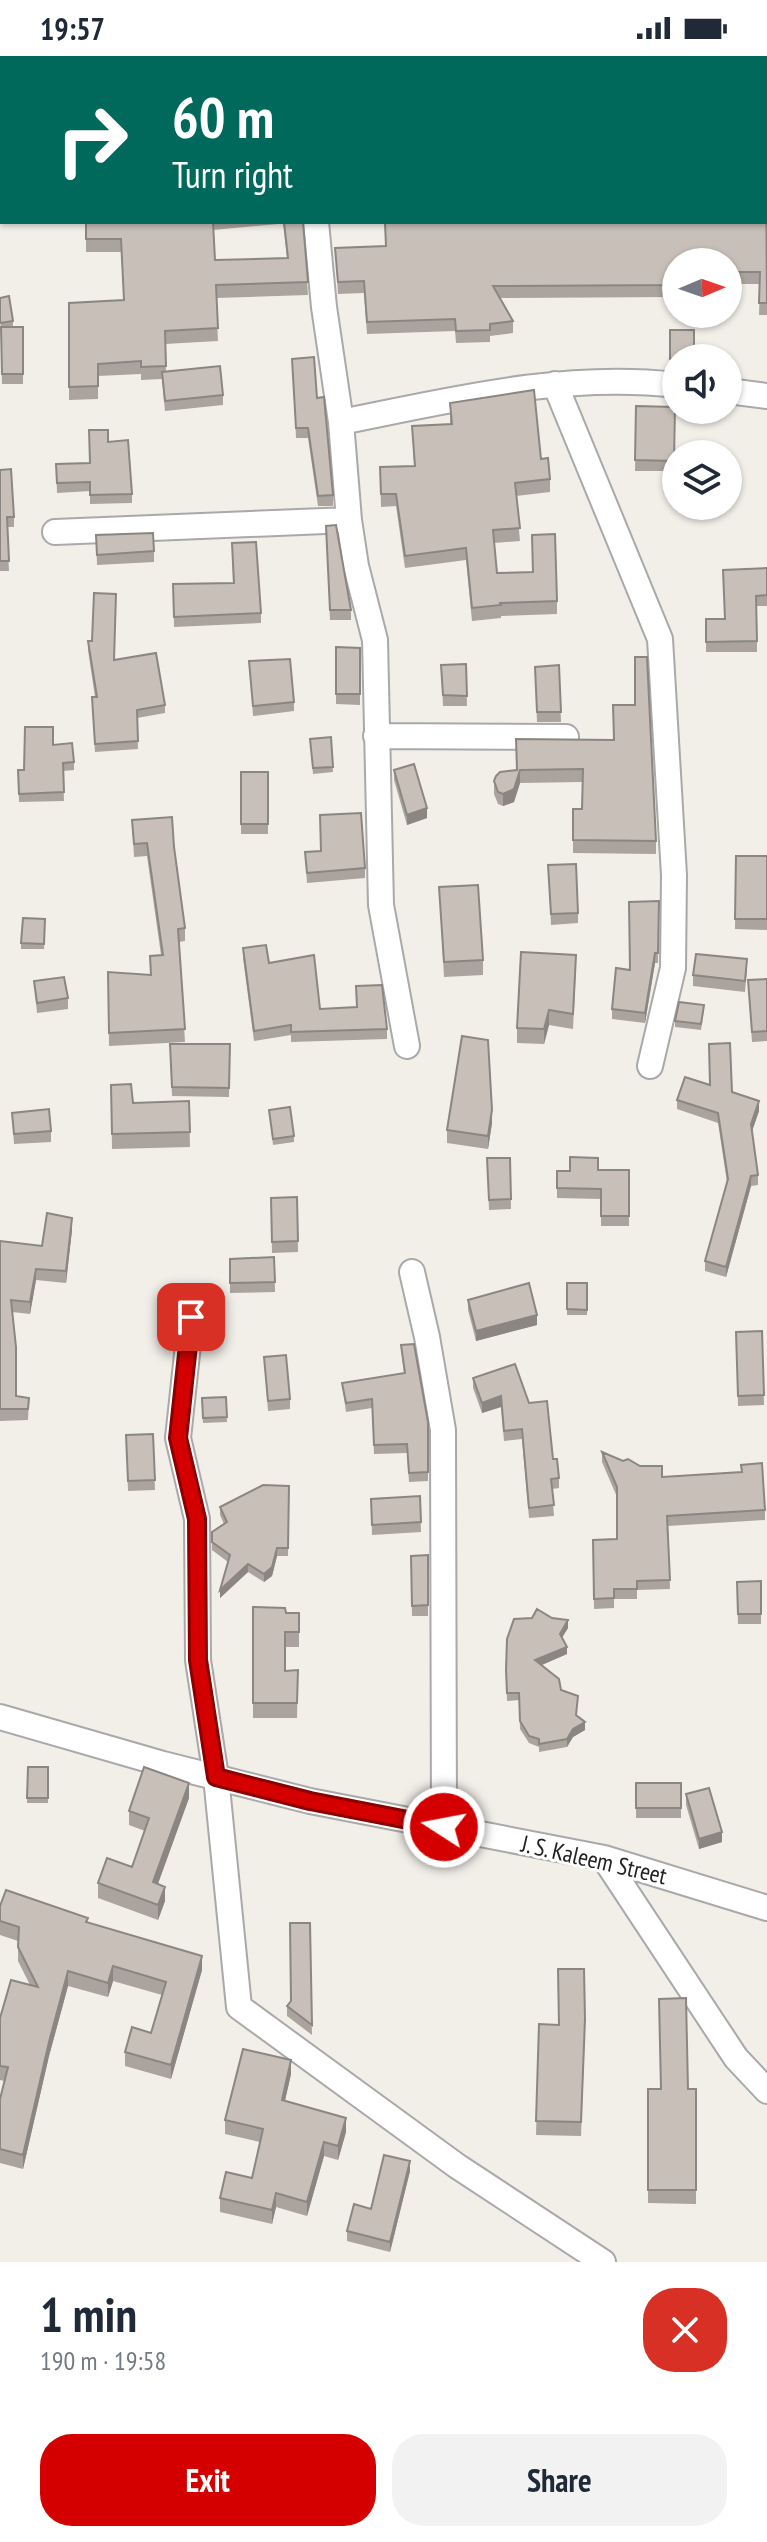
<!DOCTYPE html>
<meta charset="utf-8">
<style>
body{margin:0;font-family:"PT Sans Narrow",sans-serif;background:#f2f2f3;color:#1f2937;height:100vh;display:flex;flex-direction:column;font-size:30px;white-space:nowrap}
*{box-sizing:border-box;margin:0}
p{font-size:26px;color:#747a83}
.icon{flex:none;width:44px;height:44px;fill:none;stroke:currentColor;stroke-width:2;stroke-linecap:round;stroke-linejoin:round}
.map{position:relative;height:2206px;overflow:hidden}
.drawer{display:flex;flex-direction:column;background:#fff;flex:1}
.drawer>*{flex:none}
.hud{position:absolute;left:0px;top:0px;width:768px;height:168px;box-shadow:0 2px 6px #0004;background:#00695c;color:#fff;overflow:hidden}
.needle{width:52px;rotate:88deg}
.fabs{position:absolute;left:662px;top:192px;display:grid;gap:16px}
.fabs a{display:grid;place-items:center;width:80px;height:80px;border-radius:50%;background:#fff;box-shadow:0 2px 6px #0004;font-size:40px}
.pin{position:absolute;display:grid;place-items:center;width:68px;height:68px;color:#fff;margin:-34px;border-radius:16px;box-shadow:0 4px 12px #0006}
.me{position:absolute;width:88px;margin:-44px;rotate:281deg;stroke-linejoin:round;filter:drop-shadow(0 0 6px #0008)}
.turn{display:flex;align-items:center;gap:28px;height:168px;padding:0 40px;font-size:36px}
.turn .icon{width:104px;height:104px;stroke-width:2.5}
.turn b{display:block;font-size:56px;line-height:68px}
.round{display:grid;place-items:center;flex:none;width:84px;height:84px;border-radius:32px;background:#f2f2f3}
.headline{display:flex;align-items:center;justify-content:space-between;height:136px;padding:0 40px}
h1{font-size:48px;font-weight:700;line-height:60px}
.primary-button{display:flex;gap:16px;margin-top:auto;padding:16px 40px}
.primary-button a{flex:1;height:92px;border-radius:32px;background:#d40000;color:#fff;font-size:32px;font-weight:700;line-height:92px;text-align:center}
.primary-button a+a{background:#f2f2f3;color:#1f2937}
.status{display:flex;justify-content:space-between;align-items:center;height:56px;padding:0 40px;background:#fff;direction:ltr}
.status svg{height:22px;fill:currentColor}
.map>svg:first-child{display:block}
.lines{fill:none;stroke-linecap:round;stroke-linejoin:round}
.minor-casing{stroke:#a9a9a9;stroke-width:28}
.minor{stroke:#fff;stroke-width:24}
.wall{fill:#aba49e}
.shaded-wall{fill:#8b8681}
.building{fill:#c7bfb8;stroke:#8b8681;stroke-width:2}
.route-casing{stroke:#8a0000;stroke-width:20}
.route{stroke:#d40000;stroke-width:14}
.labels{text-anchor:middle;stroke-width:6;stroke-linejoin:round;paint-order:stroke}
.street-label{font-size:24px;fill:#222;stroke:#fff}
</style>
<div class="status"><b>19:57</b><svg viewBox="0 0 49 12"><path d="M0 12V9h3v3zM5 12V6h3v6zM10 12V3h3v9zM15 12V0h3v12zM26 1h20v11H26zM47 4h2v5h-2z"/></svg></div>
<div class="map">
<svg width="767" height="2206" viewBox="0 0 767 2206">
<rect width="100%" height="100%" fill="#f2efe9"/>
<g class="lines">
<!-- minor casing -->
<g class="minor-casing">
<path id="minor" d="M297,0V2
M478,2V0
M766,78H767
M316,166L324,251L341,366L349,464L356,510L375,584L381,849L407,990
M555,328L660,583L674,819L673,912L650,1010
M728,335L767,340
M341,366C451,344 563,316 676,329
M55,476L349,464
M376,680L566,681
M412,1216L427,1281L443,1374L444,1771
M191,1261L178,1382L197,1463L198,1604L216,1721L239,1951L457,2110L603,2206
M0,1661L163,1708L310,1745L604,1802L767,1852
M604,1802L736,2002L767,2035"/>
</g>
<!-- minor -->
<use href="#minor" class="minor"/>
</g>
<!-- wall -->
<path class="wall" d="M0,10H2V140H0Z
M767,127V259H759L760,228H728V206H676V241L500,242L513,265V277L490,280V286L456,287L455,275L367,278L364,237L338,238L335,192L386,190L384,166H766Z
M86,166H278V168L213,174L215,204L287,202L283,166H303L308,239L216,242L218,285L165,288L166,316L223,339V349L165,355L162,323L141,324V318L98,320V343L69,344V247L124,244L121,196H86Z
M0,242L13,265V271H23V328H2Z
M670,274L676,302V315L670,314Z
M292,303L317,342L333,439V450H318L308,382H296Z
M450,347L541,403L550,423V436L516,440L520,485L494,487L497,517L557,545V558L501,560V562L472,565L466,504L405,512L396,450L381,451L380,411L414,410L412,370L450,368Z
M636,350L675,351L674,415H635Z
M108,386L132,438V447L90,448V435L57,437L56,408L89,407Z
M0,414L14,461V471H7L9,515H0Z
M326,470L351,554V564H330Z
M96,479L154,495V506L97,509Z
M232,487L261,557V567L174,571L173,528L233,527Z
M767,512V550H757V596H706V563H725Z
M88,585L115,604L165,649V657L137,662L138,693L95,696L92,649L95,641L88,594Z
M336,591L360,592V649L336,648Z
M249,605L294,646V655L253,660Z
M466,608L467,650H443L441,609Z
M559,609L561,666H537L535,611Z
M331,681L333,716L313,718L310,683Z
M613,684L656,785V798L573,797V753H582V726L520,727L514,746L503,750L498,748L494,738V725L517,714Z
M53,689L74,706V714L63,715L64,745L19,746L18,714H24Z
M394,714L427,762L407,769L394,724Z
M241,716H268V778H241Z
M132,764L174,791L185,872V885L179,886L185,986L109,990L108,916L150,919V900L161,899L147,800L134,801Z
M305,796L365,812V822L307,827Z
M736,800H767V874L735,873Z
M548,809L578,857V867L551,869Z
M439,831L483,904V919L444,921Z
M659,845L658,907H655L645,967L612,963V953L630,914Z
M45,863L44,893H21V887Z
M243,892L269,907L320,953L357,951L387,973V983L291,986V979L254,985L243,902Z
M576,914L573,973L549,969L544,988L517,987V972Z
M747,914L745,936L693,930V919Z
M767,923V985L752,986L748,924Z
M34,925L68,942V953L37,957Z
M704,954L701,974L675,971V965Z
M230,988L229,1041L172,1040L170,997Z
M111,1029L133,1047L189,1045L190,1091L112,1093Z
M732,1036L759,1055L752,1075L758,1119V1129L751,1130L726,1221L705,1215V1205L727,1126L718,1067L677,1053V1044Z
M269,1054L294,1080V1086L273,1089Z
M12,1057L51,1075V1086L14,1088Z
M492,1067L488,1093L447,1087V1074Z
M487,1102H510L511,1153L489,1154Z
M629,1114V1170H601V1143L557,1142V1115Z
M297,1141L298,1196L272,1197L271,1142Z
M72,1174L66,1227L36,1224L30,1258L12,1256L16,1340L29,1342L28,1364L0,1365V1185L42,1190Z
M274,1201L275,1236L230,1237V1203Z
M567,1227H587V1259H567Z
M468,1244L537,1269L476,1285L468,1254Z
M762,1275L764,1349L738,1350L736,1276Z
M401,1289L428,1366V1425L409,1426L407,1397L374,1398L372,1352L346,1356L342,1327L404,1317Z
M264,1301L290,1343V1353L268,1355Z
M473,1322L529,1347L553,1403L559,1422V1432L552,1433L554,1460L529,1462L522,1383L504,1385L501,1351L482,1357L473,1332Z
M226,1341L227,1366L203,1367L202,1342Z
M153,1378L155,1434L128,1435L126,1379Z
M602,1396L662,1421L765,1454V1464L668,1470L670,1533L637,1534V1543H614V1552L594,1553L593,1484L617,1483V1441L602,1406Z
M289,1430L288,1500H277L272,1520L264,1526L248,1516L220,1542L228,1506L212,1494V1476L224,1468L220,1459V1451Z
M420,1440L421,1476L372,1479L371,1443Z
M428,1499V1560H412L411,1500Z
M761,1525V1568H738L737,1526Z
M253,1551L286,1557H299V1591H285V1615L298,1614L297,1662H253Z
M532,1562L568,1572L562,1581L567,1598L541,1609L561,1634L585,1674L573,1681L567,1691L539,1696V1691L529,1687L520,1673L519,1644L507,1645L506,1614Z
M28,1711H48V1747H27Z
M636,1727H681V1762H636Z
M686,1738L722,1786L699,1793L686,1749Z
M189,1742L158,1828L165,1845L158,1864L98,1842V1827L132,1811L145,1775L129,1769V1755Z
M0,1850L88,1866L202,1914L171,2023L125,2010V1996L151,1977L162,1939L113,1925L108,1941L68,1930L49,2000L23,2113L0,2107V2043L4,2025L0,2024V1962L30,1929L18,1905V1885L0,1879Z
M310,1867L312,1979L287,1960V1950L291,1945Z
M539,1968L585,1976L581,2080L536,2079Z
M291,2018L285,2044L346,2076L338,2104L324,2100L307,2160L276,2151L272,2168L220,2156V2142L252,2122L260,2086L225,2078V2064Z
M648,2033H696V2148L648,2147Z
M410,2115L390,2196L347,2185V2175Z"/>
<!-- shaded-wall -->
<path class="shaded-wall" d="M520,714V727L514,746L503,750V738Z
M427,752V762L407,769V759Z
M655,897V907L645,967V957Z
M549,954V969L544,988V973Z
M759,1045V1055L751,1078V1068Z
M492,1054V1067L488,1093V1080Z
M751,1120V1130L726,1221V1211Z
M72,1162V1174L66,1227V1215Z
M36,1213V1224L30,1258V1246Z
M537,1259V1269L476,1285V1275Z
M501,1340V1351L482,1357V1347Z
M277,1492V1500L272,1520L264,1526V1518Z
M248,1508V1516L220,1542V1534Z
M568,1564V1572L560,1585V1578Z
M567,1591V1598L535,1612V1604Z
M585,1666V1674L573,1681L567,1691V1683L573,1673Z
M189,1727V1742L153,1841V1826Z
M722,1776V1786L699,1793V1783Z
M165,1831V1845L158,1864V1849Z
M202,1900V1914L171,2023V2009Z
M113,1910V1925L108,1941V1927Z
M68,1915V1930L49,2000L23,2113V2099L49,1986Z
M291,2004V2018L282,2058V2044Z
M346,2062V2076L338,2104V2090Z
M324,2086V2100L307,2160V2146Z
M410,2105V2115L390,2196V2186Z
M276,2137V2151L272,2168V2154Z"/>
<!-- building -->
<path class="building" d="M84,0H91V2H59Z
M225,0H256L225,2Z
M370,0H442V2H370Z
M520,0H584V2H521Z
M673,0H705V2H673Z
M0,10H2V127H0Z
M766,127L767,247H759L760,216H728V206H676V229L493,230L513,265L490,268V274L456,275L455,263L367,266L364,225L338,226L335,192L386,190L385,166H766Z
M86,166H213L215,204L288,202L284,166H303L308,226L216,229L218,272L165,275L166,310L141,311V305L98,308V330L69,331V247L124,244L121,183H86Z
M9,240L13,265L0,267V242Z
M1,271H23V318H2Z
M670,274H694V302H676V305L670,303Z
M314,301L317,342L324,341L333,439L318,440L308,372H296L292,303Z
M220,310L223,339L165,345L162,316Z
M534,334L541,403L548,402L550,423L515,427L520,472L493,474L497,517L533,516L532,479L555,478L557,545L500,547L501,549L472,552L466,492L405,500L396,438H381L380,411L415,410L412,370L452,368L450,347Z
M636,350L675,351L674,405L635,404Z
M89,374H108V386L128,384L132,438L90,439V426L57,427L56,408L90,407Z
M11,413L14,461H7L9,505H0V414Z
M336,469L351,554H330L326,470Z
M153,477L154,495L97,499L96,479Z
M256,486L261,557L174,561L173,528L234,527L232,487Z
M767,512V539L756,540L757,585L706,586V563H725L723,514Z
M94,537L116,538L114,604L156,597L165,649L137,654L138,685L95,688L92,641H97L88,585H92Z
M336,591L360,592V638H336Z
M635,601H647L656,785L573,784V753H582L583,713L520,714L514,733L503,738L498,736L494,725L496,720L500,716L517,714L516,683L614,684L613,649H635Z
M290,603L294,646L253,650L249,605Z
M466,608L467,640L443,639L441,609Z
M559,609L561,656H537L535,611Z
M25,671H53V689L72,687L74,706L63,707L64,736L19,738L18,714H24Z
M331,681L333,711L313,712L310,683Z
M414,708L427,752L407,759L394,714Z
M241,716H268V768H241Z
M361,757L365,812L307,817L305,796L321,795L320,759Z
M172,761L174,791L185,872L178,873L185,973L109,977L108,916L151,919L150,900L163,899L147,787L134,788L132,764Z
M736,800H767V863H735Z
M576,808L578,857L551,858L548,809Z
M478,829L483,904L444,906L439,831Z
M659,845L658,897H655L645,957L612,953L616,912L630,914L629,846Z
M23,862L45,863L44,888L21,887Z
M266,889L269,907L314,899L320,953L357,951L356,930L382,929L387,973L291,976V969L254,975L243,892Z
M521,896L576,899L573,958L549,954L544,973L517,972Z
M696,898L747,903L745,925L693,919Z
M64,921L68,942L37,947L34,925Z
M767,923V975L752,976L748,924Z
M679,946L704,949L701,968L675,965Z
M462,980L488,984L492,1054L488,1080L447,1074Z
M730,987L732,1036L759,1045L751,1068L758,1119L751,1120L726,1211L705,1205L728,1123L718,1057L677,1044L685,1021L710,1029L709,988Z
M170,988H230L229,1032L172,1031Z
M131,1028L133,1047L189,1045L190,1076L112,1078L111,1029Z
M290,1051L294,1080L273,1083L269,1054Z
M49,1053L51,1075L14,1078L12,1057Z
M570,1101L598,1102V1114H629V1160H601V1133L557,1132V1115H570Z
M487,1102H510L511,1143L489,1144Z
M297,1141L298,1185L272,1186L271,1142Z
M47,1157L72,1162L66,1215L36,1213L30,1246L11,1244L16,1291V1340L29,1342L28,1353H0V1185L42,1190Z
M274,1201L275,1226L230,1227V1203Z
M529,1227L537,1259L476,1275L468,1244Z
M567,1227H587V1254L567,1253Z
M762,1275L764,1339L738,1340L736,1276Z
M414,1288L428,1366V1416L409,1417L407,1388L374,1389L372,1343L346,1347L342,1327L405,1317L401,1289Z
M286,1299L290,1343L268,1345L264,1301Z
M515,1308L529,1347L547,1345L553,1403H557L559,1422L551,1423L554,1449L529,1452L522,1373L504,1375L501,1340L482,1347L473,1322Z
M226,1341L227,1361L203,1362L202,1342Z
M153,1378L155,1424L128,1425L126,1379Z
M602,1396L623,1405L628,1403L640,1410H662V1421L742,1416L741,1409L762,1407L765,1454L667,1460L670,1524L637,1525V1533H614V1542L594,1543L593,1484L617,1483V1431Z
M263,1429L289,1430L288,1492H277L272,1511L264,1518L248,1508L220,1534L230,1499L212,1486V1476L227,1466L220,1451Z
M420,1440L421,1466L372,1469L371,1443Z
M428,1499V1549L412,1550L411,1500Z
M761,1525V1558H738L737,1526Z
M253,1551L285,1552L286,1557H299V1576H285V1615L298,1614L297,1647H253Z
M537,1553L552,1562L568,1564L560,1578L567,1591L535,1604L559,1623L561,1634L578,1640L576,1659L585,1666L573,1673L567,1683L539,1688V1683L529,1680L520,1665L519,1637H507L506,1614L507,1583L514,1563L532,1562Z
M28,1711H48V1742H27Z
M144,1711L189,1727L153,1826L165,1831L158,1849L98,1827L107,1802L132,1811L149,1762L129,1755Z
M636,1727H681V1752H636Z
M709,1732L722,1776L699,1783L686,1738Z
M6,1834L88,1862L86,1866L202,1900L171,2009L125,1996L132,1971L151,1977L166,1926L113,1910L108,1927L68,1915L49,1986L23,2099L0,2093V2043L8,2011L0,2010V1962L11,1924L38,1931L18,1891L19,1871L0,1865V1850Z
M290,1867H310L312,1969L287,1950L291,1945Z
M558,1913H584L585,1963L581,2066L536,2065L539,1968L559,1969Z
M686,1942L688,2033H696V2134H648V2033H661L659,1943Z
M243,1993L291,2004L282,2044L346,2062L338,2090L324,2086L307,2146L276,2137L272,2154L220,2142L226,2116L252,2122L263,2073L225,2064Z
M384,2099L410,2105L390,2186L347,2175L354,2148L371,2153Z"/>
<g class="lines">
<!-- route casing -->
<g class="route-casing">
<path id="route" d="M191,1261L178,1382L197,1463L198,1604L216,1721L310,1745L444,1771"/>
</g>
<!-- route -->
<use href="#route" class="route"/>
</g>
<g class="labels">
<!-- street labels -->
<g class="street-label">
<text transform="translate(594 1804) rotate(13)" y="8">J. S. Kaleem Street</text>
</g>
</g>
</svg>
<div class="fabs">
<a><svg class="needle" viewBox="-14 -14 28 28"><path d="M0-13l5 13h-10z" fill="#e53935"/><path d="M0 13l5-13h-10z" fill="#747a83"/></svg></a>
<a><svg class="icon" aria-label="sound" viewBox="0 0 24 24"><path d="M4 9h4l5-4v14l-5-4H4zM17 9q2 3 0 6"/></svg></a>
<a><svg class="icon" aria-label="layers" viewBox="0 0 24 24"><path d="M12 4l9 5-9 5-9-5zM3 14l9 5 9-5"/></svg></a>
</div>
<div class="pin" style="left:191px;top:1261px;background:#d93025"><svg class="icon" aria-label="arrive" viewBox="0 0 24 24"><path d="M6 21V4h12l-3 4 3 4H6"/></svg></div>
<svg class="me" style="left:444px;top:1771px" viewBox="-20 -20 40 40"><circle r="17" fill="#d40000" stroke="#fff" stroke-width="3"/><path d="M0-11L8 9 0 5-8 9z" fill="#fff"/></svg>
<div class="hud">
<div class="turn"><svg class="icon" aria-label="right" viewBox="0 0 24 24"><path d="M7 20v-9h11M14 6l5 5-5 5"/></svg><div><b>60 m</b>Turn right</div></div>
</div>
</div>
<section class="drawer">
<div class="headline"><div><h1>1 min</h1><p>190 m · 19:58</p></div><a class="round" style="background:#d93025;color:#fff"><svg class="icon" aria-label="close" viewBox="0 0 24 24"><path d="M6 6l12 12M18 6L6 18"/></svg></a></div>
<div class="primary-button"><a>Exit</a><a>Share</a></div>
</section>
